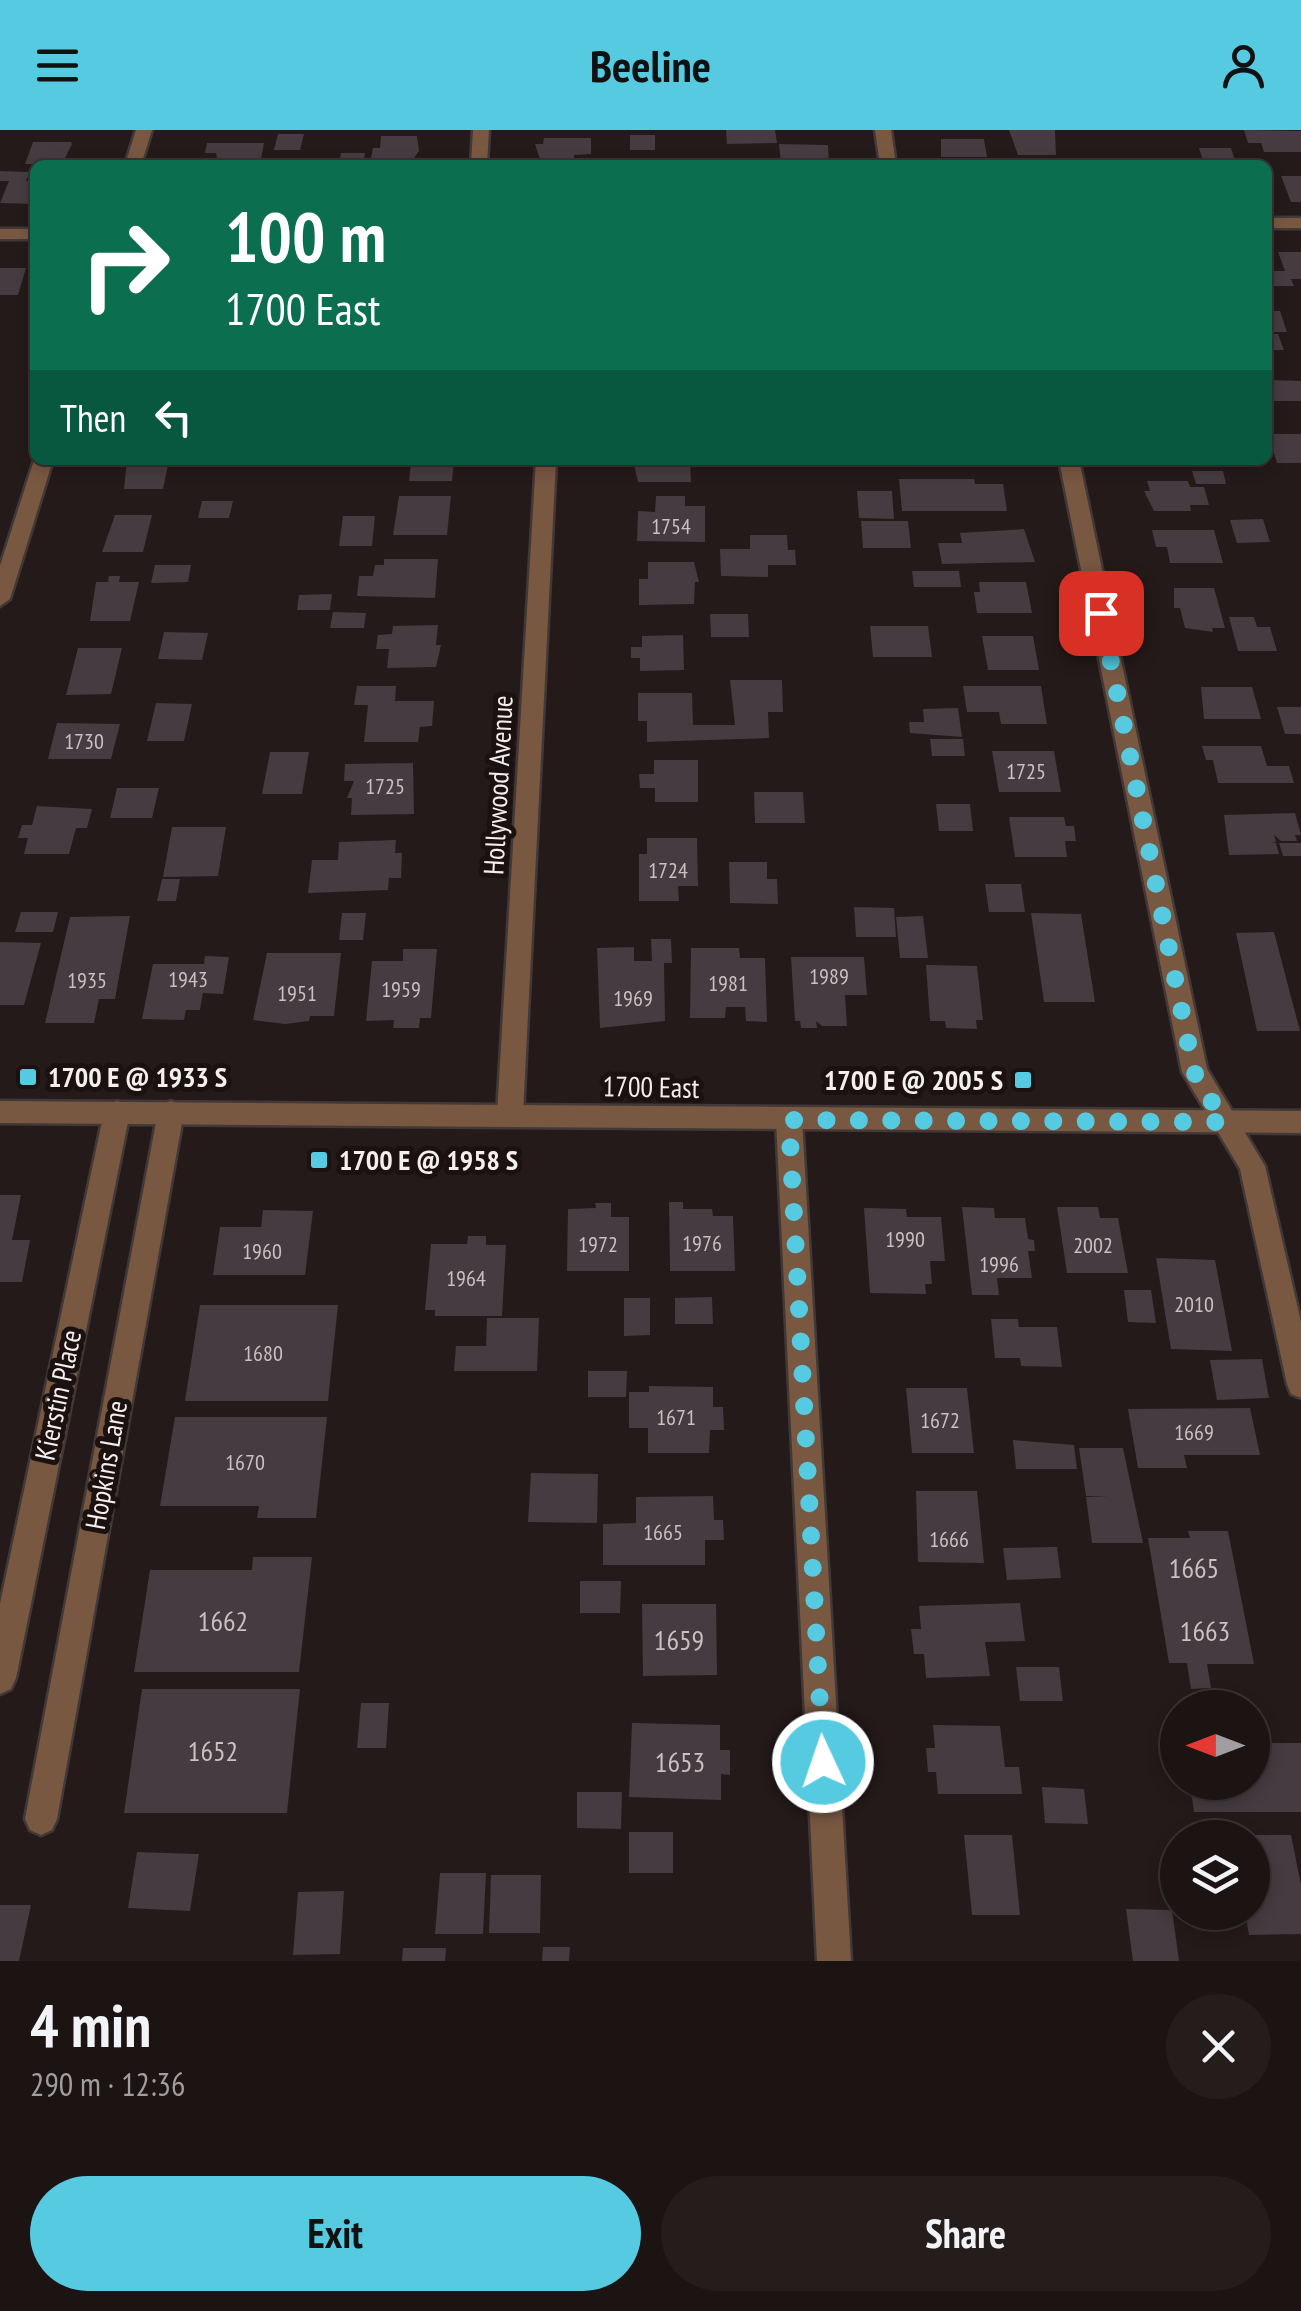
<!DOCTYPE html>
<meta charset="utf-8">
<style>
body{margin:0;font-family:"PT Sans Narrow",sans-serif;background:#241d1c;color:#f1f3f6;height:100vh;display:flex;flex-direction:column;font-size:38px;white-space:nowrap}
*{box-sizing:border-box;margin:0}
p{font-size:32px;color:#a09ea0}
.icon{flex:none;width:55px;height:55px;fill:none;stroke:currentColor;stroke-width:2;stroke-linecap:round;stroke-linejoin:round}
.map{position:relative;height:1831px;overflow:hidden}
.side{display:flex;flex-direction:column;background:#1b1413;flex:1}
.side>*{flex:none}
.guide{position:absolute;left:30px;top:30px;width:1242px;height:305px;border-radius:15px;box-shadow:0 5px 15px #0003,0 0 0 2px #393333;background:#0b6e4f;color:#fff;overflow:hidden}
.needle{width:65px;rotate:270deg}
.fabs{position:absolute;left:1160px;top:1560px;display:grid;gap:20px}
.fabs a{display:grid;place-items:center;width:110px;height:110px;border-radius:50%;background:#1b1413;box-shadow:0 5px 15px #0003,0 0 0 2px #393333;font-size:50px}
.pin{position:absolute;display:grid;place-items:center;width:85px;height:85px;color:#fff;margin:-42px;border-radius:20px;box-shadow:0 5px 15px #0006}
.me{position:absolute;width:110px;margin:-55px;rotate:357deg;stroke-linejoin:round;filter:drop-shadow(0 0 8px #0008)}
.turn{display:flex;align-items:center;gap:35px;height:210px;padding:0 30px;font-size:45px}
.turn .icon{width:130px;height:130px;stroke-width:2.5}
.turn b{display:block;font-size:70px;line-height:85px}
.then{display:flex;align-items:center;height:95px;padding:0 30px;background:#0003;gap:20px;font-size:38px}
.round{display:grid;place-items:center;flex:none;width:105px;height:105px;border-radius:52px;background:#241d1c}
.headline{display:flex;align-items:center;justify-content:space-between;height:170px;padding:0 30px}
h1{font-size:60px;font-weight:700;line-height:75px}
.button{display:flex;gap:20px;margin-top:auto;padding:20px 30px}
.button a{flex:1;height:115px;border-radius:60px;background:#55cae0;color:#111;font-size:40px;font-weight:700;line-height:115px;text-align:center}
.button a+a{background:#241d1c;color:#f1f3f6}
header{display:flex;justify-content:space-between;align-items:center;height:130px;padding:0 30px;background:#55cae0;color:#111;font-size:45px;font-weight:700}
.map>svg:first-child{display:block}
.building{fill:#453b40}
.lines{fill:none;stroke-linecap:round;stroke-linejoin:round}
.minor-casing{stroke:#413837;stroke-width:5}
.tertiary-casing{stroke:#413837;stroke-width:5}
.minor{fill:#795842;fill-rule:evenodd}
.tertiary{fill:#795842;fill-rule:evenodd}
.route{stroke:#55cae0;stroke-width:18;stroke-dasharray:0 32.4}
.poi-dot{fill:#55cae0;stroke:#1a1110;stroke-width:4}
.labels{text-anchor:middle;stroke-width:10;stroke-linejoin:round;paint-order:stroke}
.number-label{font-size:22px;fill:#c9c1c2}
.street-label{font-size:28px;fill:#f5eeee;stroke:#1a1110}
.poi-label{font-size:28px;font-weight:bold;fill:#f5eeee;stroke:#1a1110;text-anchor:start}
.near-number-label{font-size:28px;fill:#c9c1c2}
</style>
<header><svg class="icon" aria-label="menu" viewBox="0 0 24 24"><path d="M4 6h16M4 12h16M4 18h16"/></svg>Beeline<svg class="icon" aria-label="person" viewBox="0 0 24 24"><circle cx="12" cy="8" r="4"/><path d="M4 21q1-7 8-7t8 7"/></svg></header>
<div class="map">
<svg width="1301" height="1831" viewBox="0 0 1301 1831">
<rect width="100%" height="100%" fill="#241a19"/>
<!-- building -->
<path class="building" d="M726,0H775L777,13L727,14Z
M1009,0H1055L1056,25H1018Z
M1244,0L1301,1V22H1264L1261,13H1248Z
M278,4H304L300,20H274Z
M630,5H655V20H630Z
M381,6H417L419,21L414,28H371L373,18H380Z
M544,8H591V24L574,25V34L542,35L535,14H543Z
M941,9H984L987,27H941Z
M33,12H71L72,14L62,34H25Z
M207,13H264L260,34H218L216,23H205Z
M779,14L828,15L829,34H781Z
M1199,18H1231L1236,34H1204Z
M341,23H365L363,35H339Z
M0,41L30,42L26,51H35L33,74L0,73L9,51H0Z
M1281,46H1301V72H1291Z
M1278,122H1301V149H1291L1294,156H1268V141H1285Z
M0,138H26L18,165H0Z
M1268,181H1280L1287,202H1268Z
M1268,204H1278L1284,220H1268L1272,231H1268Z
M1268,250L1301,251V271H1274Z
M1268,304H1301V333H1277Z
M127,330H169L163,359H124Z
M316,330H382V334L315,335Z
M388,330H454L452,351H409L411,334H388Z
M633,330H690L691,352H638Z
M1192,341H1223L1226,354H1196Z
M899,349H974L975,354H1003L1007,381H902Z
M1147,351H1188L1190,357H1204L1209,375H1190L1191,381H1154L1144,361H1150Z
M857,361H892L894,389L859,388Z
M399,366H451L447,405H393Z
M656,366H685V376H705V412L637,411L638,381L655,382Z
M202,371H233L229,388H198Z
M115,385H152L143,422H102Z
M343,386H375L372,416H339Z
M1263,389L1270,412L1237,413L1230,390Z
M861,391H908L911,418H863Z
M1024,399L1035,432L942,434L938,413H962L960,403Z
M1152,400H1214L1223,433H1170L1167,417H1156Z
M750,405H787L788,420H795L796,435H768V447L721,446L720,419H750Z
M384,429H438L435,468L357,466L359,446H373L375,435H384Z
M648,432H694L699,452H695L694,474L639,475V449H648Z
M155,435H191L188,452L151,453Z
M912,441H959L961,457H914Z
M109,446H120L119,452H139L130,491H90L96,452H108Z
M979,452H1026L1032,483H977L974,462H980Z
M1174,458H1214L1225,498H1212L1213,502L1185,498L1180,478H1174Z
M332,464L330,480H297L299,465Z
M333,482L366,483L364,498H330Z
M710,484H748L749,507H711Z
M1229,487H1254L1257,497H1270L1277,521H1238Z
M438,495L436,515H441L436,537L387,538L389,519H376L378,505L392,504L393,496Z
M870,496H928L932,527H873Z
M164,502L208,503L202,530L158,529Z
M683,505L684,540L640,541V528H631V517H642V506Z
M982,506H1033L1039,540H988Z
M78,518H122L111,564L66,565Z
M730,550H782L783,582H768L769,608L647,612V591H638V563H692L693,595H735Z
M357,556H396L395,571H434L432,596L420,597L418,612H364L368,575H354Z
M963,556H1041L1047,594H1001L999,582H967Z
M1201,557H1252L1261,589H1204Z
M156,573L192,574L184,611H147Z
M1277,577H1301V604H1285Z
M958,578L962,607L910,603L909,592H924L923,579Z
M57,593L120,594L111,629H48Z
M930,609H963L965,626H932Z
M1202,616H1261L1267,636H1289L1294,653H1218L1213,630H1206Z
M992,621H1054L1061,662H999Z
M270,622H309L302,664H262Z
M654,630H698V672H655V658H640L639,644H654Z
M413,633L414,684L351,685L352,668H347L354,651H344L345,634Z
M117,658H159L152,688H110Z
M754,662H803L805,693H755Z
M936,674H970L973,701H939Z
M37,676L92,679L87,698H76L69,724H24L28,708H18L22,695H32Z
M1295,683L1301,705H1295L1297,711H1281L1274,705L1276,712L1271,713H1276L1279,724L1229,725L1224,685Z
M1009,687H1064L1066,696H1074L1076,711H1065L1067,727H1015Z
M172,697H226L218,746L163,747Z
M647,708H697L698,756H678L679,771H639V724H647Z
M396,710L395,723H402L401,748H389L388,760L308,763L312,730H338L339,712Z
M1279,713H1301V726H1283Z
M729,732H767V749H777L778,774L730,773Z
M162,749H180L176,771H157Z
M985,754H1021L1025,782H989Z
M854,777L894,778L896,807H856Z
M21,782H58L53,802H15Z
M342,783H366L363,810H339Z
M1031,783L1081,784L1095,872H1044Z
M130,786L115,869H99L94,893H45L70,787Z
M923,786L928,828H900L896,787Z
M1274,802L1300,901H1257L1236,803Z
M651,809H671L672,833H664L665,891L600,898L597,818L634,817V831H652Z
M0,812L41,813L24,875H0Z
M691,818H739L740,828H765L767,892L746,891L745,877H726L725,888H690Z
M403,819H437L431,888H420L419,898H393L394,890L366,891L372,831H403Z
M267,823H341L334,886H310L309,891L285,894L253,890Z
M205,826L229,827L223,864L203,863L200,880H186L184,890L142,889L153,834H204Z
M791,827H864L867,865H845L847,896H822L816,891L817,898H801L800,891H795Z
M926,835L977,836L983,890H976L977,899L946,898L945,891H930Z
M0,1065H21L12,1110H30L22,1152H0Z
M669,1072H683V1079H712L713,1086H733L735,1141H670Z
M595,1073H611V1087H629V1141H567L568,1079L596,1078Z
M962,1077L994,1078L995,1088H1025L1028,1109L1034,1110L1035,1121H1028L1032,1148H997L999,1165H972Z
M1057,1077H1098L1100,1088H1118L1128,1143H1067Z
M864,1078L906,1079L907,1087H941L945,1131H930L932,1154H925L926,1164L870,1163Z
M263,1080L313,1081L305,1145H213L220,1097H261Z
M468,1106H486V1115H506L502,1186H435V1180H425L431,1114H467Z
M1156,1128L1215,1130L1232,1221L1171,1219Z
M1124,1160H1151L1156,1193L1128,1192Z
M712,1167L713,1194H675V1168Z
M624,1168H650V1205L624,1206Z
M200,1175H338L328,1271H185Z
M487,1188H539L537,1241H454L456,1216H486Z
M991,1189H1018L1019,1197H1057L1062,1237L1021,1236L1020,1228H995Z
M1262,1229L1269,1268L1217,1270L1210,1230Z
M588,1241H627L626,1267H588Z
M649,1256L713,1257V1277H723L724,1300H710L709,1323H648V1298H629V1262H649Z
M906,1258H967L974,1323H912Z
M1250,1278L1260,1325H1184L1187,1338H1138L1128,1279Z
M175,1287H327L316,1388H257L259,1376H160Z
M1013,1310L1074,1315L1077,1339H1016Z
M1079,1318H1123L1143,1413H1092L1086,1367L1108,1366H1086Z
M531,1343L598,1344L597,1393L528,1392Z
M916,1361H977L984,1433L918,1432Z
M713,1366L714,1390H723L724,1410H705V1435H603V1394L636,1393V1367Z
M1188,1401H1228L1254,1534H1207L1211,1558L1191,1559L1187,1533H1169L1148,1408H1190Z
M1057,1417L1061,1448L1007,1450L1003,1418Z
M253,1427H312L299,1542H134L150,1440H252Z
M580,1451H621L620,1483H580Z
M1020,1473L1025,1511L985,1512L990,1546L926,1548L924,1524H914L911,1499H921L919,1476Z
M642,1474H716L717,1545L643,1546Z
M1016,1537H1059L1063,1571H1020Z
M142,1559H300L287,1683H124Z
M361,1573H389L386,1618H357Z
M632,1593L720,1595V1620H730V1645L721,1644V1670L629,1667Z
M933,1595L1000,1596L1005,1637H1019L1022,1664H938L936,1642H928L926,1618H935Z
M1252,1613H1301V1682H1194L1190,1652H1252Z
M1042,1657L1084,1659L1088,1694L1045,1693Z
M577,1662H622L621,1699L577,1698Z
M629,1702H673V1743H629Z
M964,1705H1012L1020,1785H972Z
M1252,1705H1291L1301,1755V1804L1249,1805L1245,1782H1252Z
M137,1722L199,1724L190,1781L128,1778Z
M440,1743H486L483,1804H435Z
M491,1745H541L540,1803H489Z
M344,1761L340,1824L293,1825L298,1762Z
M0,1775H31L19,1831H0Z
M1126,1779L1172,1780L1179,1831H1133Z
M543,1817H570L569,1831H542Z
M403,1818H446L445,1831H402Z"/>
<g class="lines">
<!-- minor casing -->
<g class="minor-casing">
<path id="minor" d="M136,0H152L141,35H125Z
M473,0H489L487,35H471Z
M875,0H891L896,35H880Z
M1268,88H1301V98H1268Z
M0,99H35V109H0Z
M35,327L53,330L10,469L0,476V436Z
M536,330H556L523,984L519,992L510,995L501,992L497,984Z
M1059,330H1079L1207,939L1265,1036L1301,1192V1268L1291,1264L1287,1254L1240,1039L1182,942Z
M117,971L126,974L130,982L16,1548L11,1559L0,1564V1474L104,982L108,974Z
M171,971L180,974L184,982L57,1689L52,1700L41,1705L30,1700L25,1689L158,982L162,974Z
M789,979L798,982L802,990L851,1831H817L776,990L780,982Z"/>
</g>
<!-- tertiary casing -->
<g class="tertiary-casing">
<path id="tertiary" d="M0,971L1301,981V1003L0,993Z"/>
</g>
<!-- minor -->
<use href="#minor" class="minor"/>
<!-- tertiary -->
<use href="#tertiary" class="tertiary"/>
</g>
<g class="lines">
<!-- route -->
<path class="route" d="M823,1632L789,990L1224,992L1194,942L1101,483"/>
</g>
<!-- markers -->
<g class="poi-dot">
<rect x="18" y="937" width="20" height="20" rx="5"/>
<rect x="1013" y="940" width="20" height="20" rx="5"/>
<rect x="309" y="1020" width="20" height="20" rx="5"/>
</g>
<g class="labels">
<!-- number labels -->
<g class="number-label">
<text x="671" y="404">1754</text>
<text x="84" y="619">1730</text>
<text x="1026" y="649">1725</text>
<text x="385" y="664">1725</text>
<text x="668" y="748">1724</text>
<text x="829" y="854">1989</text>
<text x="188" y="857">1943</text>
<text x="87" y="858">1935</text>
<text x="728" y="861">1981</text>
<text x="401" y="867">1959</text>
<text x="297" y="871">1951</text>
<text x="633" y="876">1969</text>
<text x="905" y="1117">1990</text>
<text x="702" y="1121">1976</text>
<text x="598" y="1122">1972</text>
<text x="1093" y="1123">2002</text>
<text x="262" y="1129">1960</text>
<text x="999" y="1142">1996</text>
<text x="466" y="1156">1964</text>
<text x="1194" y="1182">2010</text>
<text x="263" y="1231">1680</text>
<text x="676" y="1295">1671</text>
<text x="940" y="1298">1672</text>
<text x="1194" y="1310">1669</text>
<text x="245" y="1340">1670</text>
<text x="663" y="1410">1665</text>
<text x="949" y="1417">1666</text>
</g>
<!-- street labels -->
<g class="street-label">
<text transform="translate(498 655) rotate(-87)" y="10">Hollywood Avenue</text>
<text transform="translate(651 957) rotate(1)" y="10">1700 East</text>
<text transform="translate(58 1265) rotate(-78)" y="10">Kierstin Place</text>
<text transform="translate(106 1335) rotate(-80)" y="10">Hopkins Lane</text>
</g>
<!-- poi labels -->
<g class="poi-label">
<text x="48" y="957">1700 E @ 1933 S</text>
<text x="1003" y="960" text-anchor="end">1700 E @ 2005 S</text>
<text x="339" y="1040">1700 E @ 1958 S</text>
</g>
<!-- near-number labels -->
<g class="near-number-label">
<text x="1194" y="1448">1665</text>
<text x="223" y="1501">1662</text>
<text x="1205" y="1511">1663</text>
<text x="679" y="1520">1659</text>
<text x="213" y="1631">1652</text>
<text x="680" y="1642">1653</text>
</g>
</g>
</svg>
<div class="fabs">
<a><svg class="needle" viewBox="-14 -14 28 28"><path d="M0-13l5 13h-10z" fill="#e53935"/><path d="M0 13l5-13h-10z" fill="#a09ea0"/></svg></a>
<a><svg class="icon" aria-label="layers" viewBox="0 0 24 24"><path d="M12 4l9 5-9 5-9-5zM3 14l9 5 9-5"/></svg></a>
</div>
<div class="pin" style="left:1101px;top:483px;background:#d93025"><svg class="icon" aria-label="arrive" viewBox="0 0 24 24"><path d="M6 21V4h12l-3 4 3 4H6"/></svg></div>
<svg class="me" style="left:823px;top:1632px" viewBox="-20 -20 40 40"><circle r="17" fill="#55cae0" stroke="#fff" stroke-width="3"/><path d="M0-11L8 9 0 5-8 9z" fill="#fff"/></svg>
<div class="guide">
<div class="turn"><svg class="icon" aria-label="right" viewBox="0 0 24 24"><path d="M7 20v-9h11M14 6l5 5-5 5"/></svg><div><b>100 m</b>1700 East</div></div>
<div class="then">Then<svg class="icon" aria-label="left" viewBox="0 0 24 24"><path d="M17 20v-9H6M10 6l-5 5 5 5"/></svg></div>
</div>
</div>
<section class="side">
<div class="headline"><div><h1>4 min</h1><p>290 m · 12:36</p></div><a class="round"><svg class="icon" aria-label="close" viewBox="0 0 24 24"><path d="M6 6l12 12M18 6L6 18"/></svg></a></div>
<div class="button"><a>Exit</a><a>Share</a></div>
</section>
